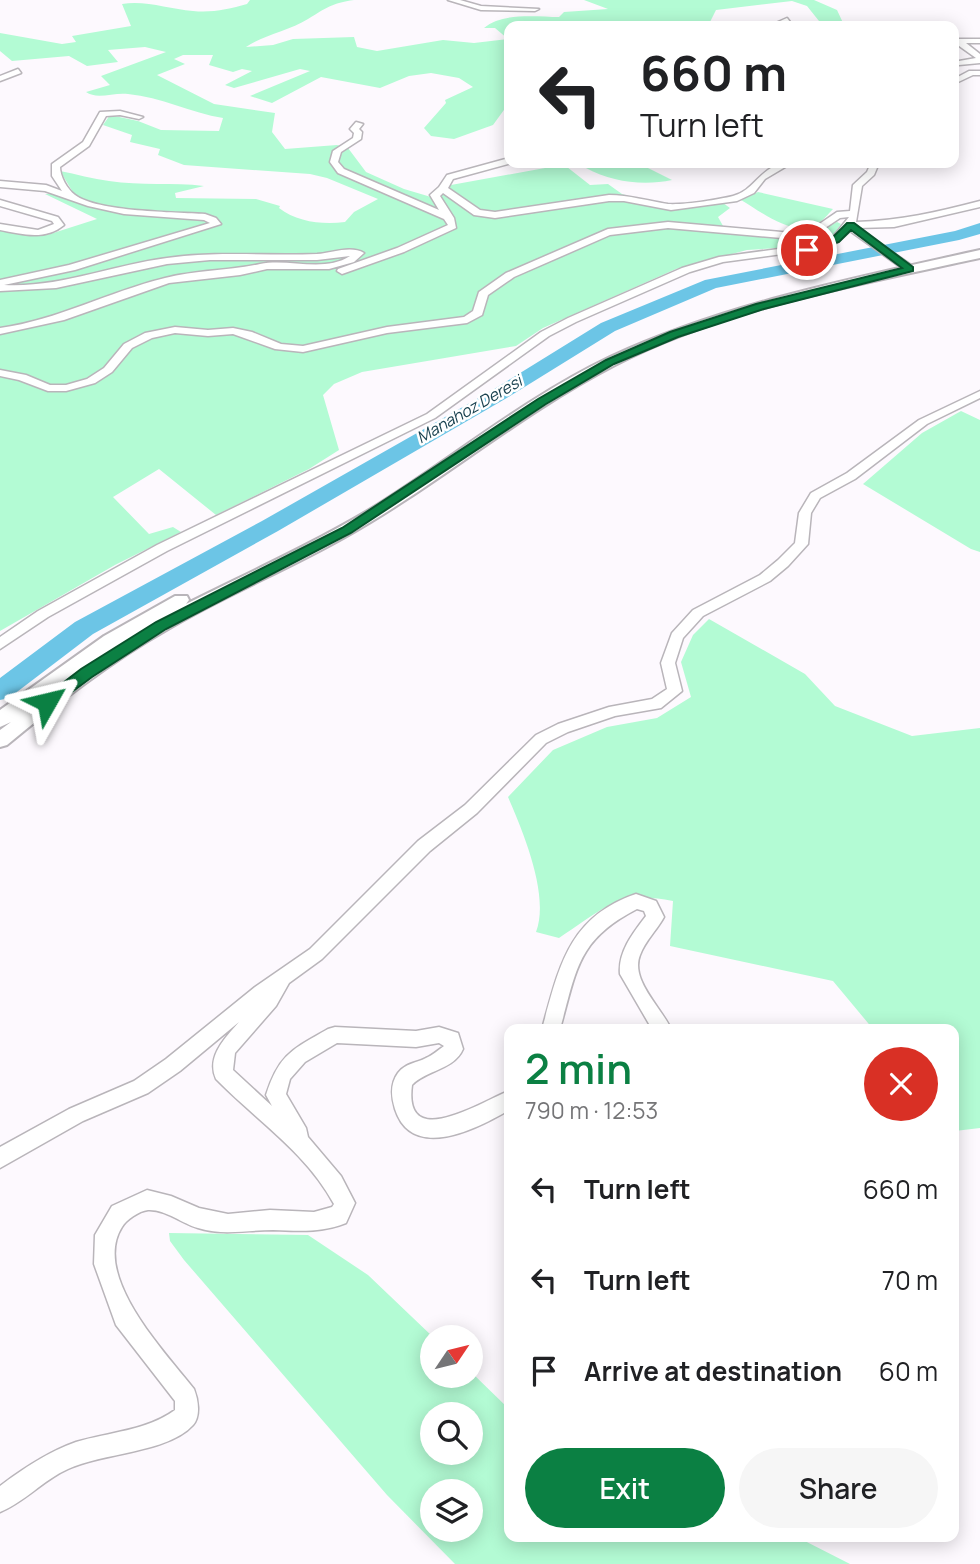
<!DOCTYPE html>
<meta charset="utf-8">
<style>
body{margin:0;font-family:Manrope,sans-serif;background:#f6f6f6;color:#202124;height:100vh;display:flex;flex-direction:column;font-size:26px;white-space:nowrap}
*{box-sizing:border-box;margin:0}
p{font-size:23px;color:#757577}
.icon{flex:none;width:38px;height:38px;fill:none;stroke:currentColor;stroke-width:2;stroke-linecap:round;stroke-linejoin:round}
.map{position:relative;flex:1;overflow:hidden}
.panel{position:absolute;left:504px;top:1024px;width:455px;height:518px;display:flex;flex-direction:column;background:#fff;border-radius:14px;box-shadow:0 4px 18px #0003}
.panel>*{flex:none}
.banner{position:absolute;left:504px;top:21px;width:455px;height:147px;border-radius:14px;box-shadow:0 4px 18px #0003;background:#fff;color:#202124;overflow:hidden}
.needle{width:46px;rotate:55deg}
.tools{position:absolute;left:420px;top:1325px;display:grid;gap:14px}
.tools a{display:grid;place-items:center;width:63px;height:63px;border-radius:50%;background:#fff;box-shadow:0 4px 18px #0003;font-size:35px}
.pin{position:absolute;display:grid;place-items:center;width:60px;height:60px;color:#fff;margin:-30px;border:4px solid #fff;border-radius:50%;box-shadow:0 2px 7px #0007}
.me{position:absolute;width:77px;margin:-38px;rotate:53deg;stroke-linejoin:round;filter:drop-shadow(0 0 5px #0008)}
.turn{display:flex;align-items:center;gap:24px;height:147px;padding:0 21px;font-size:32px}
.turn .icon{width:91px;height:91px;stroke-width:2.5}
.turn b{display:block;font-size:49px;line-height:60px}
.round{display:grid;place-items:center;flex:none;width:74px;height:74px;border-radius:37px;background:#f6f6f6}
.overview{display:flex;align-items:center;justify-content:space-between;height:119px;padding:0 21px}
h1{font-size:42px;font-weight:600;line-height:52px;color:#0b8043}
.cta{display:flex;gap:14px;margin-top:auto;padding:14px 21px}
.cta a{flex:1;height:80px;border-radius:42px;background:#0b8043;color:#fff;font-size:28px;font-weight:600;line-height:80px;text-align:center}
.cta a+a{background:#f6f6f6;color:#202124}
ul{padding:0;list-style:none}
li{display:flex;align-items:center;gap:21px;height:91px;padding:0 21px}
li div{flex:1}
li b{display:block;font-size:26px}
li em{font-style:normal}
.map>svg:first-child{display:block}
.green{fill:#b3fbd4;fill-rule:evenodd}
.lines{fill:none;stroke-linecap:round;stroke-linejoin:round}
.river{fill:#6cc5e6;fill-rule:evenodd}
.minor-casing{stroke:#b9b5ba;stroke-width:3}
.major-casing{stroke:#b9b5ba;stroke-width:4}
.minor{fill:#fff;fill-rule:evenodd}
.major{fill:#fff;fill-rule:evenodd}
.route{fill:#0b8043;stroke:#07532c;stroke-width:2}
.labels{text-anchor:middle;stroke-width:5;stroke-linejoin:round;paint-order:stroke}
.far-water-label{font-size:16px;font-style:italic;fill:#19414f;stroke:#fff}
</style>
<div class="map">
<svg width="980" height="1564" viewBox="0 0 980 1564">
<rect width="100%" height="100%" fill="#fdf9fe"/>
<!-- green -->
<path class="green" d="M250,0H354C332,3 326,8 308,19C289,31 263,35 246,47L273,45L293,39L354,37L357,47L377,51L443,40L474,43L508,39L495,28H484C503,12 537,17 559,17L564,12L608,9L584,0H814L837,10L844,25L851,26H833L819,21L807,6L792,1L716,10L708,26H509V103L493,125L454,139L431,136L424,128L446,103L445,100L473,87L459,78L431,73L409,76L380,88L321,77L272,103L250,96L310,71L300,69L234,88L225,85L252,71L242,69L233,72L209,65L213,55H183L174,59L185,64L157,75L214,104L275,113L272,132L285,149L337,145L348,148L366,172L404,189L431,197L441,196L451,185L545,168L567,167L590,185L608,184L622,194L669,208L723,203L730,208L718,217L727,233L786,238L809,236L837,222L841,224L831,238L813,246L747,250L676,269L543,328L516,346L362,372L334,384L323,395L339,450L309,469L216,515L159,469L113,497L149,534L173,527L181,532L115,565L0,631V231L47,235L97,219L45,194H74L60,171C76,174 93,179 109,181C141,186 173,182 204,186L175,193L176,198L256,199L280,206L279,208C297,222 323,225 345,222L354,212L378,199L327,178L310,174L184,165L158,155L160,149L130,142L132,135L103,125L110,115L138,121L161,130L219,131L223,118C191,113 161,97 128,94C114,92 97,100 86,92L110,85L101,76L166,52L145,47L108,50L118,62L87,66L69,56L12,61L0,51V33L62,44L76,42L72,36L131,26L122,4C145,0 169,9 193,11C212,13 229,9 247,4Z
M585,163H638L672,180C643,186 612,182 586,168Z
M758,192L833,209C828,214 823,221 817,224C795,239 760,211 741,200Z
M961,411L980,420V552L971,549L863,484L922,433Z
M709,619L805,674L835,706L912,736L980,728V1128L955,1131L954,1129V1029H873L833,981L670,946L673,901C616,890 604,909 559,938L536,932C550,895 523,832 508,797L553,750L607,727L657,718L691,697L681,662L693,635Z
M169,1233L308,1235L368,1275L433,1337L432,1376H471V1372L509,1409V1536L797,1537L850,1564H455L387,1495L184,1260L170,1241ZM432,1414H471V1452H432ZM432,1491H471V1530H432Z"/>
<g class="lines">
<!-- river -->
<path class="river" d="M980,223V234L959,240L716,288L615,331L505,399L278,531L93,634L9,698L0,700V678L75,622L262,521L491,391L601,323L705,280L955,231Z"/>
<!-- minor casing -->
<g class="minor-casing">
<path id="minor" d="M448,0H460L481,6L539,9L535,11L481,10Z
M787,18L790,22L779,26H769Z
M955,39H980V43H966L980,54V63L959,65V61L976,58L955,43Z
M18,69L21,73L0,81V76Z
M969,71H980V75H973L954,84V79Z
M120,111L143,117L139,119L120,115L106,116L89,146L60,167C60,176 67,189 75,195C97,212 176,212 205,214L216,218L221,224L75,270L4,285C60,288 112,265 167,258C217,251 267,256 317,254C332,253 351,245 364,253L354,262L329,269H267L240,275L169,283L64,320L0,334V328C58,320 108,292 165,278C196,270 229,271 260,264C289,258 324,273 350,256L317,260H210L167,264L56,288L0,291V280L69,265L210,223L204,220L124,214L88,206L45,191L0,187V181L46,185L62,191L52,176V164L83,142L100,112Z
M356,122L363,124L359,129L362,132L361,139L341,152L338,162L344,169L439,210L430,195L439,187L447,175L509,158V163H512L453,179L448,188L480,210L495,212L609,195C629,195 648,201 668,204C684,205 717,200 733,196C757,190 761,162 792,163L765,179L754,193L737,201L671,210L624,201H609L495,218L474,215L443,193L440,196L454,218L456,228L404,252L342,274L337,271L338,269L397,248L448,225L444,219L338,173L330,162L333,151L353,138L354,133L350,129Z
M871,163H879L874,175L862,186L856,222C899,221 938,212 980,201V207L894,227L857,228L914,267V271H906L850,231L838,242L827,248L723,262L690,272L576,322L549,336L435,418L167,551L48,617L0,649V637L38,611L157,545L427,414L541,332L568,318L682,268L719,257L822,243L832,238L849,217L840,218L819,232L793,239L668,228L610,235L514,277L488,295L482,315L467,323L387,333L303,352L275,349L233,334L208,336L175,333L152,338L132,348L112,372L95,383L66,391H48L19,380L0,376V370L26,375L50,385H66L87,379L104,368L124,344L145,333L175,327L208,330L233,328L252,332L281,344L303,346L387,327L464,317L473,311L479,292L506,273L608,229L668,222L793,233L815,227L837,212L850,211L853,185L867,172Z
M0,200L58,217L64,225C45,241 22,234 0,230V224L38,230L54,224L52,221L0,206Z
M980,391V398L927,424L855,479L820,498L811,513L808,544L788,566L770,581L703,616L683,638L675,663L682,691L661,708L615,716L568,732L546,743L477,813L430,851L322,959L289,983L276,1006L235,1053L233,1070L272,1106L266,1095C279,1054 293,1049 328,1029L335,1027L416,1031L439,1027L458,1033L463,1049C454,1070 426,1070 412,1085C403,1153 482,1101 509,1091V1110C477,1129 412,1162 395,1109C391,1096 390,1084 398,1073C405,1063 417,1063 426,1058C433,1055 438,1050 444,1046L439,1043L416,1047L337,1043L305,1062L290,1079L286,1094L306,1128L308,1137L341,1176L355,1203L346,1223C321,1233 299,1231 273,1230C246,1230 224,1236 198,1228C183,1224 165,1209 148,1210C139,1211 126,1220 122,1227C91,1276 166,1353 194,1389C198,1399 201,1416 193,1425C168,1453 101,1453 68,1469C43,1480 25,1502 0,1512V1486C24,1468 48,1452 76,1442C109,1432 146,1431 175,1410V1401L116,1325L94,1264L95,1235L112,1206L147,1190L171,1196L199,1208L228,1214L270,1210L314,1212L332,1207L334,1204C306,1152 256,1120 216,1079C206,1057 225,1038 239,1022L180,1071L148,1093L83,1121L0,1168V1147L69,1109L134,1081L166,1059L255,987L310,949L418,841L465,805L536,735L558,724L609,707L652,699L667,689L661,663L672,633L693,610L760,575L778,560L795,543L799,513L811,493L847,473L919,420Z
M636,894L656,901L664,917C657,930 645,941 640,955C630,980 661,1007 671,1029H652L620,974C618,952 633,933 646,916L644,911L637,909C577,940 577,969 560,1029H542C559,968 568,917 636,894Z"/>
</g>
<!-- major casing -->
<g class="major-casing">
<path id="major" d="M980,250V258C857,285 728,307 615,365C520,414 438,485 345,537C287,570 225,595 168,629C110,662 58,703 7,745L0,747V730L11,722L0,727V710L104,636L175,596H187L189,600L186,604C248,573 310,545 369,510C450,460 524,398 610,357C727,303 855,278 980,250Z"/>
</g>
<!-- minor -->
<use href="#minor" class="minor"/>
<!-- major -->
<use href="#major" class="major"/>
</g>
<!-- route -->
<path class="route" d="M847,223H854L913,267V271L764,309L678,337L614,364L546,404L351,533L166,629L92,677L53,706H42L40,702L42,699L81,669L156,622L342,528L538,399L606,360L670,332L756,304L902,268L851,230L839,242L807,253L802,250L832,238Z"/>
<g class="labels">
<!-- far-water labels -->
<g class="far-water-label">
<text transform="translate(469 409) rotate(-30)" y="6">Manahoz Deresi</text>
</g>
</g>
</svg>
<div class="tools">
<a><svg class="needle" viewBox="-14 -14 28 28"><path d="M0-13l5 13h-10z" fill="#e53935"/><path d="M0 13l5-13h-10z" fill="#757577"/></svg></a>
<a><svg class="icon" aria-label="search" viewBox="0 0 24 24"><circle cx="10" cy="10" r="6"/><path d="M15 15l6 6"/></svg></a>
<a><svg class="icon" aria-label="layers" viewBox="0 0 24 24"><path d="M12 4l9 5-9 5-9-5zM3 14l9 5 9-5"/></svg></a>
</div>
<div class="pin" style="left:807px;top:250px;background:#d93025"><svg class="icon" aria-label="arrive" viewBox="0 0 24 24"><path d="M6 21V4h12l-3 4 3 4H6"/></svg></div>
<svg class="me" style="left:47px;top:702px" viewBox="-20 -20 40 40"><path d="M0-17L14 15 0 8-14 15z" fill="#0b8043" stroke="#fff" stroke-width="4"/></svg>
<div class="banner">
<div class="turn"><svg class="icon" aria-label="left" viewBox="0 0 24 24"><path d="M17 20v-9H6M10 6l-5 5 5 5"/></svg><div><b>660 m</b>Turn left</div></div>
</div>
<section class="panel">
<div class="overview"><div><h1>2 min</h1><p>790 m · 12:53</p></div><a class="round" style="background:#d93025;color:#fff"><svg class="icon" aria-label="close" viewBox="0 0 24 24"><path d="M6 6l12 12M18 6L6 18"/></svg></a></div>
<ul>
<li><svg class="icon" aria-label="left" viewBox="0 0 24 24"><path d="M17 20v-9H6M10 6l-5 5 5 5"/></svg><div><b>Turn left</b></div><em>660 m</em></li>
<li><svg class="icon" aria-label="left" viewBox="0 0 24 24"><path d="M17 20v-9H6M10 6l-5 5 5 5"/></svg><div><b>Turn left</b></div><em>70 m</em></li>
<li><svg class="icon" aria-label="arrive" viewBox="0 0 24 24"><path d="M6 21V4h12l-3 4 3 4H6"/></svg><div><b>Arrive at destination</b></div><em>60 m</em></li>
</ul>
<div class="cta"><a>Exit</a><a>Share</a></div>
</section>
</div>
